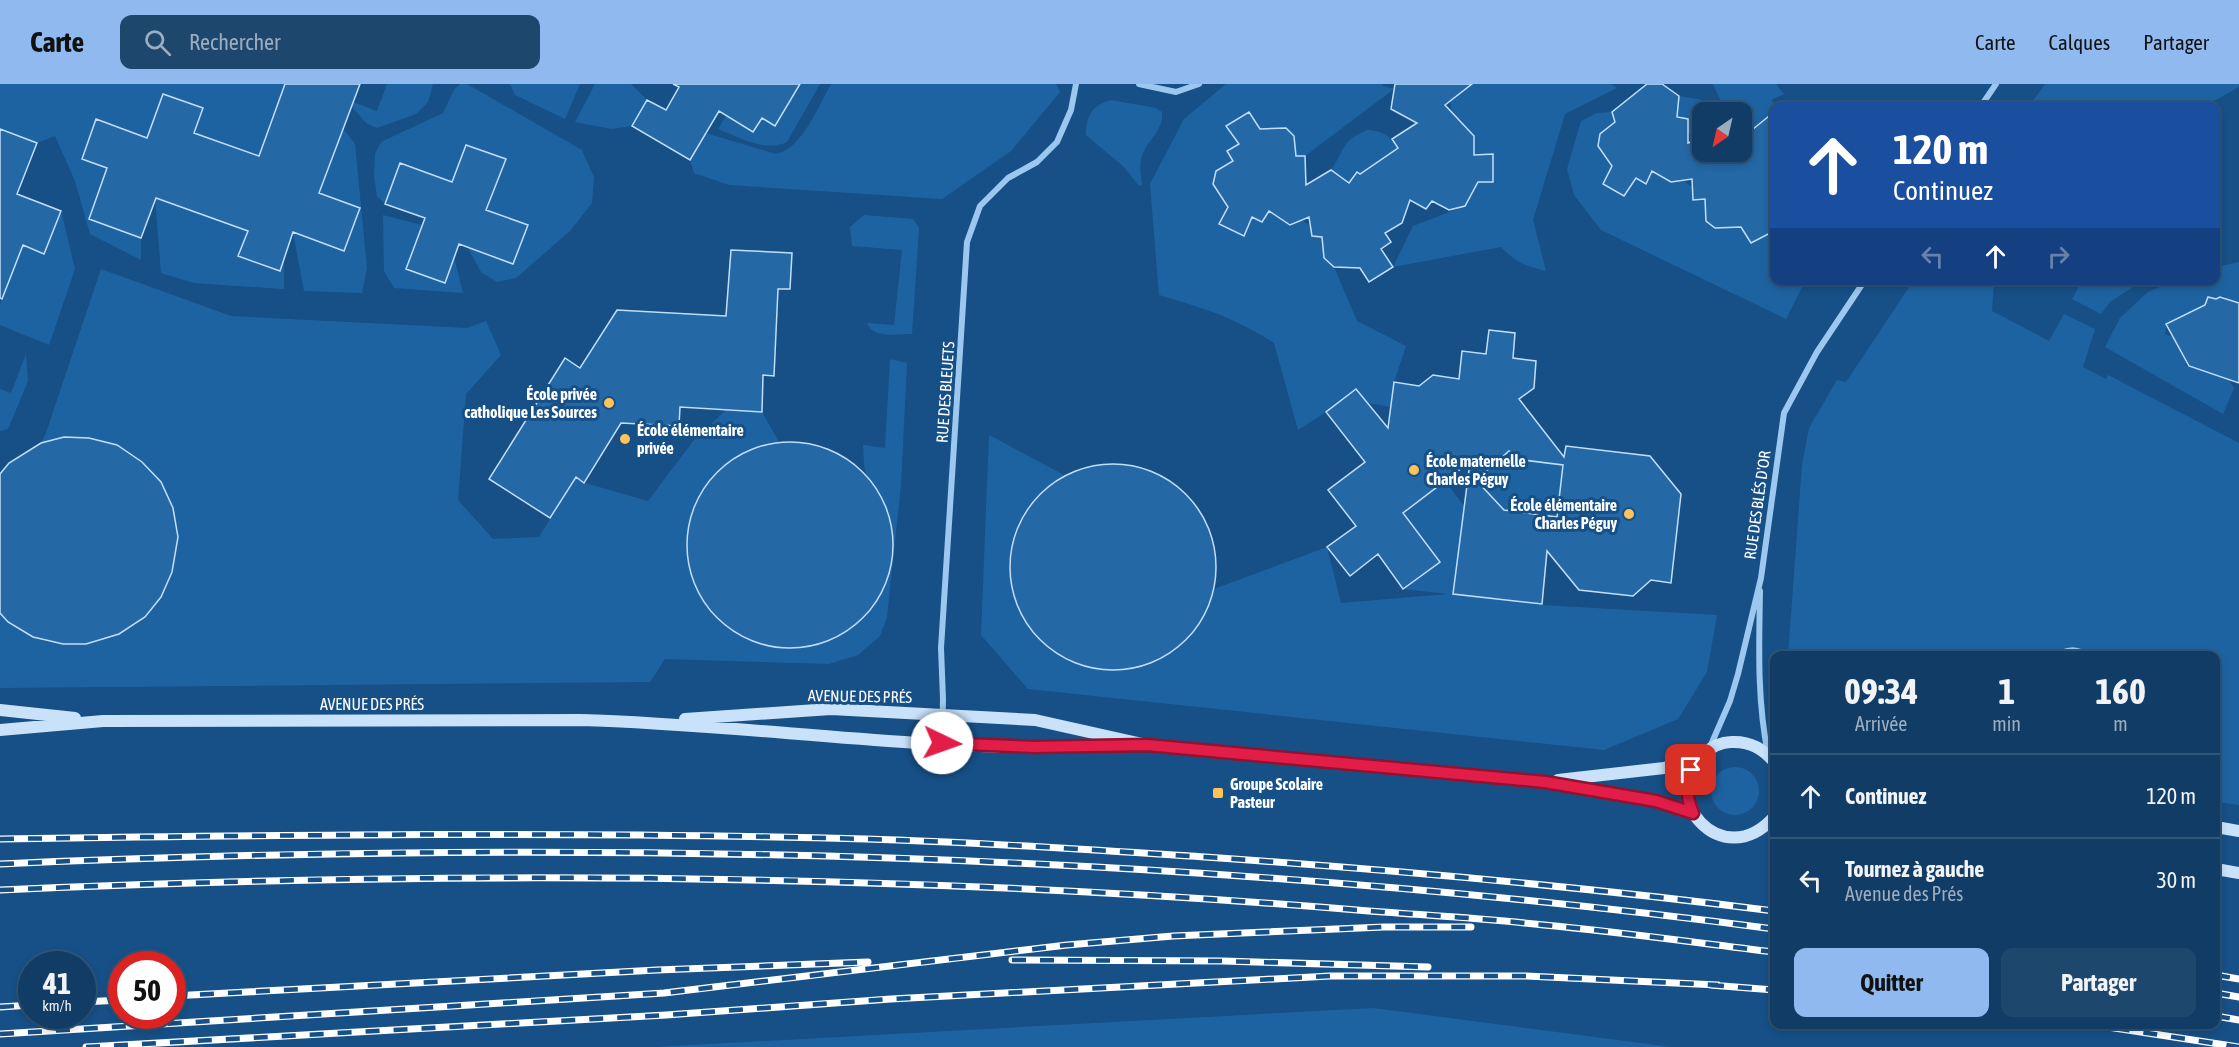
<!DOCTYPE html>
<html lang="fr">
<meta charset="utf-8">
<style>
body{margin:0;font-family:"Asap Condensed",sans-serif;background:#1e476e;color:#f1f3f6;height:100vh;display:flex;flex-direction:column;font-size:22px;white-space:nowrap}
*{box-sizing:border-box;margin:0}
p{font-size:20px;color:#9cadbf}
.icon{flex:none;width:33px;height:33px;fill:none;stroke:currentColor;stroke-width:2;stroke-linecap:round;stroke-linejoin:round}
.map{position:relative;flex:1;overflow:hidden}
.sheet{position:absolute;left:1770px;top:567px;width:450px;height:378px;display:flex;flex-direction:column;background:#103c65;border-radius:12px;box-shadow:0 3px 9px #0003,0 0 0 2px #305679}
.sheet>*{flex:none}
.hud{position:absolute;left:1770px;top:18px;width:450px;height:183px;border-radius:12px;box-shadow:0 3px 9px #0003,0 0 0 2px #305679;background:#1a4fa0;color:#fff;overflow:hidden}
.needle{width:39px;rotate:214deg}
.buttons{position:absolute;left:1692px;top:18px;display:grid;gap:12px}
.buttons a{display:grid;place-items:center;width:60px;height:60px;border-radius:12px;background:#103c65;box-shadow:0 3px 9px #0003,0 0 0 2px #305679;font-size:30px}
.speed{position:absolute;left:18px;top:867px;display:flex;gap:12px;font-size:30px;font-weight:700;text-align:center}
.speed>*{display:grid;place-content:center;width:78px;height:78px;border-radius:50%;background:#103c65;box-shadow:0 3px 9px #0003,0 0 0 2px #305679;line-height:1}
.speed small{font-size:15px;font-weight:400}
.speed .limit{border:9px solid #d22;background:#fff;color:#111}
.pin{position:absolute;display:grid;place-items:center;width:51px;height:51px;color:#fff;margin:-26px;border-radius:12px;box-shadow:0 3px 9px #0006}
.me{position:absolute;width:66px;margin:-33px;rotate:93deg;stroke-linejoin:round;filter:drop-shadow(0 0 4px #0008)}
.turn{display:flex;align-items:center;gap:21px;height:126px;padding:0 24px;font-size:27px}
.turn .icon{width:78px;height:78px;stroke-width:2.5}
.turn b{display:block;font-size:42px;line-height:51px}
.lanes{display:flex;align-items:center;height:57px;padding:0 24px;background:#0003;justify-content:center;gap:30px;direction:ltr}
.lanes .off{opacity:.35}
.eta{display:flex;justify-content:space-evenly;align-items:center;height:102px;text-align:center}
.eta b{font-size:36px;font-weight:700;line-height:42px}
.action{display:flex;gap:12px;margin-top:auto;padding:12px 24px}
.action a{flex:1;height:69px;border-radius:12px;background:#90b9f0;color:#111;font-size:24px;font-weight:700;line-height:69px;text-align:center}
.action a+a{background:#1e476e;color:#f1f3f6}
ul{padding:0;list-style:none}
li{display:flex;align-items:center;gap:18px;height:84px;padding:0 24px;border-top:2px solid #305679}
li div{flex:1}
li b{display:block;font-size:22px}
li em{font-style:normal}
header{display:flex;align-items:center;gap:36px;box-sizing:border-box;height:84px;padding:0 30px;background:#90b9f0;color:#111}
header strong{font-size:28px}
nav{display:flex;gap:33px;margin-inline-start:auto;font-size:21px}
.search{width:420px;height:54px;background:#1e476e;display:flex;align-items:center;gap:15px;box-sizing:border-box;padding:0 21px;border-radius:12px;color:#9cadbf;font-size:22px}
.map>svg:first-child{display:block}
.green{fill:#1e63a1}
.building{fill:#2468a6;stroke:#c2dffa;stroke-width:1.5;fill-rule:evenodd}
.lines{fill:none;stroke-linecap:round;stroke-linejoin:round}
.street{stroke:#9cc7ee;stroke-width:6}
.secondary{stroke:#c9e2fa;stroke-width:12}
.rail-casing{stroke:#fff;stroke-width:7}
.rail{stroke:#165087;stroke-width:4.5;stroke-dasharray:14;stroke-linecap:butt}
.route-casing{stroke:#92132f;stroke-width:15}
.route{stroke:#e11d48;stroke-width:10}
.poi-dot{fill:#ffc359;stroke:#165087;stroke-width:2}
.labels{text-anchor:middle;stroke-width:6;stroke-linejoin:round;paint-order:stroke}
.street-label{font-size:16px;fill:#fff;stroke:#165087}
.poi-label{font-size:16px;font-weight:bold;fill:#fff;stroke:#165087;text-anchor:start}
</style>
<header>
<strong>Carte</strong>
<div class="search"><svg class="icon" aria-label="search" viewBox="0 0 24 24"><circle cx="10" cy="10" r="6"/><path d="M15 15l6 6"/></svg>Rechercher</div>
<nav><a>Carte</a><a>Calques</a><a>Partager</a></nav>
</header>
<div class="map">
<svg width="2239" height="963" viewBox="0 0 2239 963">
<rect width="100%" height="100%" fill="#165087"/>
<!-- green -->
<path class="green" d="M0,0H285V82L233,63L223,90L184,76L203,25L163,10L147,54L96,36L82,75L119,89L98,109L89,135L141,154V176L90,150L75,97L55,52L37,59L0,45Z
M387,0H433L428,18L416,30L377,44L366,39L345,15L377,27Z
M460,0H467L582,66L594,93L592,119L570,147L516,194L497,198L481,188L468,164L513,180L528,141L486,126L506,75L466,61L452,98L400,80L385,120L377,112L374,92L375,70L381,58L443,29L454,6Z
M510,0H580L565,35L515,11Z
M595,0H631L647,16L632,42L611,45L575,38Z
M800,0H820L787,58C765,69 739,53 718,45L726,32L753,48L762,34L775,42Z
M831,0H1056L1060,8L1011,67L942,115L729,101L694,89L690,76L706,49L776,70C802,65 819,21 831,0Z
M1226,0H1383V2L1394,5L1305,72H1296L1294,52L1286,44L1260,45L1248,28L1226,42L1239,60L1233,77L1216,87L1213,100L1228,123L1219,140L1244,152L1252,133L1262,138L1269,127L1290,141L1302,136L1310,142L1312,152L1322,153L1324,174L1334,183L1357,237L1406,262L1394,298L1391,323L1368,319L1356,305L1326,328L1298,346L1274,259C1233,233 1204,224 1159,211L1150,100L1184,35Z
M1457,0H1611L1617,4L1565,30L1533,136L1546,187C1527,183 1515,178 1501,163L1393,183L1413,142L1465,122L1478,98H1493V70L1474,71L1452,29L1450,17Z
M1713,0H1776L1784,10L1771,16L1778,22H1774V28L1759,40L1761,53L1749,57L1742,54V28H1726Z
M2045,0H2239V3L2205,22H2029Z
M1679,12L1703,16L1716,28H1702V53L1688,49V35L1677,33Z
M1111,16L1156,24L1162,28C1164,46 1148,55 1142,72C1139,82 1141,91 1142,101L1139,102L1124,83L1086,51C1086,32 1092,21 1111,16Z
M323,19L355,60L367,184L362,209L304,207L293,148L344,167L360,124L319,109Z
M1612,28L1615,38L1600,50L1598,61L1612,82L1603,100L1624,112L1636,94L1646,100L1652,87L1671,98L1683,96L1693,104V116L1705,115L1706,137L1715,144L1741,143L1774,147V196L1805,197L1786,235L1601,146L1574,111L1567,85L1581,37L1597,29Z
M1367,46C1381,46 1391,52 1398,64L1366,94L1357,88L1349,99L1331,86C1346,64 1340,58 1367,46Z
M155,113L257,121L238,172L280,187L284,176V205L194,199L161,189Z
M61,127L75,185L49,261L0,241V220L6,204L0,153L44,169Z
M383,131L422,141L407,185L445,199L454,173L463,209L394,204L384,187Z
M864,131L913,135L919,144L912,250C899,250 872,255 867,239L894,241L902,166L852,162L850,143Z
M2239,178V219L2227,217L2224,212L2216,215L2208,213L2205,221L2167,240L2165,250L2173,253L2185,275L2188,277L2185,281L2229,296L2234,304L2223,330L2105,263L2120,234L2148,208L2174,197L2216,196V183Z
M101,185L231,232L467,244L486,237L501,271L466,310L458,416L493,455L539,453L576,393L585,399L648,417L694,356L726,326L762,328L779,358C759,364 741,369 725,381C712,391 704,404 698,418C663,487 725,575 803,563C820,561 834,554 849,545C875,529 893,494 893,464C894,445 888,424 878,407C875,402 869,398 867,393C863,384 864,370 863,361L885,364L890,275L907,279L901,401L887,533L880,552L858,571L829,580L665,575L650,598L0,604V529C10,536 22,547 33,553C54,562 79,562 100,556C116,551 132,545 145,533C153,526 160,513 165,503C188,454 178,402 132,371C102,351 74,349 41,359L46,349Z
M1913,197H1994L1992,227L2049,257L2064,230L2095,245L2083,283L2106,295L2108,291L2239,359V721L2216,718V572H2086L2080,566L2055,572H1788L1802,381L1809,344L1837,296L1846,298Z
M2082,197V196L2142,197L2110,218L2101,230L2072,215Z
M26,270L28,297L8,345L0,347V305L11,309Z
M989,351L1064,391C1055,398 1044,405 1036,414C1020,429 1011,454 1010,476C1006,569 1111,621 1183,559C1199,545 1207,524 1214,505L1327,463L1341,519L1448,510L1403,505V429L1445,397L1464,422L1454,510L1542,521L1717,531L1707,588L1678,635L1604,666L1028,605L981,551Z
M1509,367L1523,376L1563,381L1557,433L1504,426L1476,396Z
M1711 707a24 24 0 1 1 48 0a24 24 0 1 1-48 0Z
M1373,924L1671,963H654Z"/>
<!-- building -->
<path class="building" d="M285,0H360L319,109L360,124L344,167L293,148L280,187L238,172L248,147L156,114L141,154L89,135L107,84L82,75L96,35L147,54L163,10L203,24L194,49L259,72Z
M673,0H800L775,42L762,34L753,48L719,27L690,76L632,42L647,16L666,26L679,3Z
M1395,0H1472L1445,21L1474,52V71L1493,70V98H1478L1465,122L1449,126L1432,117L1426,125L1410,116L1402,139L1385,149L1391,158L1381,165L1393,183L1369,198L1360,184L1334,183L1324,174L1322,153L1312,152L1309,133L1290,141L1269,127L1262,138L1252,133L1244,152L1219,140L1228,123L1213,100L1216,87L1233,77L1227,67L1239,60L1226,42L1249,28L1260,45L1286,44L1294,52L1296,72H1305L1306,101L1331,86L1349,99L1357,88L1360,90L1398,64L1392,55L1417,39L1391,25Z
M1647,0H1662L1679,12L1677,33L1688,35V59L1702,53V68H1742V54L1774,28V147L1751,159L1741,143L1715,144L1706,137L1705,115L1693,116L1692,95L1671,98L1652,87L1646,100L1636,94L1624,112L1603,100L1612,82L1598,62L1600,50L1615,38L1612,28Z
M0,45L37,59L17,110L61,127L44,170L23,161L2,215L0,214Z
M466,61L506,75L486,126L528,141L513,180L459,160L445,199L406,185L425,134L385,120L400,79L452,98Z
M731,166L792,169L790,205H778L774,292L763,291L762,328L680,323L679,342L621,339L584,399L576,393L550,434L489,395L565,274L580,284L617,226L726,232Z
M2208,213L2216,215L2220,213L2239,219V299L2189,282L2166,240L2205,221Z
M1489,246L1515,249L1513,274L1536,277L1534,304L1519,315L1564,373L1566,362L1650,372L1681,410L1671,499L1651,496L1633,512L1579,506L1547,467L1542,520L1453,510L1470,378L1403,429L1440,478L1403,505L1378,470L1350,492L1327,463L1356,442L1328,406L1365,378L1326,328L1356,305L1388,344L1394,298L1419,302L1433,291L1459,295L1462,267L1486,270ZM1509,367L1523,376L1563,381L1557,433L1504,426L1476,396Z
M64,353L89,354L117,361L142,378L161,398L173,424L178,453L172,488L161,513L145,533L119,550L86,560H63L33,553L8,538L0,529V390L9,379L41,359Z
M687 461a103 103 0 1 1 206 0a103 103 0 1 1-206 0Z
M1010 483a103 103 0 1 1 206 0a103 103 0 1 1-206 0Z"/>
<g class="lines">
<!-- street -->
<path class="street" d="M1139,0L1176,8L1199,0
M1981,22L1996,0
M1760,507C1759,562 1757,616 1768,670
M2055,572C2066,566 2076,563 2086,572
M942,659L943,615L941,564L967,158L980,122L1008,94L1037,78L1057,58L1071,26L1076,0
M1710,663L1730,617L1738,590L1761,494L1784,329L1817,268L1865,196"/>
<!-- secondary -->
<path class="secondary" d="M0,626L75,634
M685,635L831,625L1035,636L1147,661L1545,698L1656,717L1693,729
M0,646L103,637L580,636C731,640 882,662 1033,663C1071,664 1109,662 1147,661
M1774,678C1763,664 1749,657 1731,658C1719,658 1710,664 1702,671C1655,709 1721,792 1774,733
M1558,696L1664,684L1698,674
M2216,743L2239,747
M2216,785L2239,789"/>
<!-- rail casing -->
<g class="rail-casing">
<path id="rail" d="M0,755C289,751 578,747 866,755C979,758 1093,766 1205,773C1395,786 1586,803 1774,827
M0,780C592,754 1187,768 1774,845
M0,806C453,786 904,789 1357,826C1419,831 1482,834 1544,841C1621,848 1698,859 1774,868
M1012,876L1223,877L1428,883
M2216,891L2239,895
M1710,901L1774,906
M2216,909L2239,913
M172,912L657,886L868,878
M82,918L122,916
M0,923L32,921
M2216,932L2239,936
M2088,940L2239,963
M0,950L664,909L1067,861L1173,852L1384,843H1471
M86,963L666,931L891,915L1330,892H1526L1718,901"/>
</g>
<!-- rail -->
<use href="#rail" class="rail"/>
</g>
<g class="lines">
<!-- route casing -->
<g class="route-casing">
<path id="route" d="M942,659L1034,663L1147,661L1545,698L1656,717L1693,729C1686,713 1686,702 1691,686"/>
</g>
<!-- route -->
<use href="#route" class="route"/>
</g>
<!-- markers -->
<g class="poi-dot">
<circle cx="609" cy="319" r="6"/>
<circle cx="625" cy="355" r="6"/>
<circle cx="1414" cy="386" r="6"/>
<circle cx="1629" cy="430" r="6"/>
<rect x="1212" y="703" width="12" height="12" rx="3"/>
</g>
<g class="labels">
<!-- street labels -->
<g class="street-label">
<text transform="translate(945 308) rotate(-86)" y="6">RUE DES BLEUETS</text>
<text transform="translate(1757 421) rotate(-82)" y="6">RUE DES BLÉS D'OR</text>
<text transform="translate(860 612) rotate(1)" y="6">AVENUE DES PRÉS</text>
<text x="372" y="626">AVENUE DES PRÉS</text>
</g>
<!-- poi labels -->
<g class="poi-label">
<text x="597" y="316" text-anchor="end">École privée<tspan x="597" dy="18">catholique Les Sources</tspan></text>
<text x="637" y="352">École élémentaire<tspan x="637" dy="18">privée</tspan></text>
<text x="1426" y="383">École maternelle<tspan x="1426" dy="18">Charles Péguy</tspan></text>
<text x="1617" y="427" text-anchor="end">École élémentaire<tspan x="1617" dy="18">Charles Péguy</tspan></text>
<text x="1230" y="706">Groupe Scolaire<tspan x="1230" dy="18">Pasteur</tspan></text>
</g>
</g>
</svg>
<div class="buttons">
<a><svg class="needle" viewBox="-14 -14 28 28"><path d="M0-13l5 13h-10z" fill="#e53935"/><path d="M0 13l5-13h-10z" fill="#9cadbf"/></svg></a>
</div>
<div class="speed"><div>41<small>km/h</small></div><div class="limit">50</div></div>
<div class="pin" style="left:1691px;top:686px;background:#d93025"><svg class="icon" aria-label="arrive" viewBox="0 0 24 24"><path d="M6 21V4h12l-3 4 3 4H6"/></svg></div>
<svg class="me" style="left:942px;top:659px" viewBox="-20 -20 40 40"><circle r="19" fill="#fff"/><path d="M0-13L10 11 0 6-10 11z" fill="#e11d48"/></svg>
<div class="hud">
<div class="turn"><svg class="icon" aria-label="ahead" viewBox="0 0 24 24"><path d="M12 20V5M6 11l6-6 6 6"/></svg><div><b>120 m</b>Continuez</div></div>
<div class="lanes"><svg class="icon off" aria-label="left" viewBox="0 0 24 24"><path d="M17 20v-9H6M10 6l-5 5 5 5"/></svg><svg class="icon" aria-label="ahead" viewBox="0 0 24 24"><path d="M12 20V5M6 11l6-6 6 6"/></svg><svg class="icon off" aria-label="right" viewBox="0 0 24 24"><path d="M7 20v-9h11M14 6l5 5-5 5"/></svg></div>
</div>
<section class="sheet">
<div class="eta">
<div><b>09:34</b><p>Arrivée</p></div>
<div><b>1</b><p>min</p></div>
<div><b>160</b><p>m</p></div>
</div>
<ul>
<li><svg class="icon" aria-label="ahead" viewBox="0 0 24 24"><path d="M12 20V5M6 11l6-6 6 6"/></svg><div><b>Continuez</b></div><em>120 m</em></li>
<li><svg class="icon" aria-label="left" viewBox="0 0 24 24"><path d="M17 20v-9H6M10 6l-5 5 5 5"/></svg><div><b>Tournez à gauche</b><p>Avenue des Prés</p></div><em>30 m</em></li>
</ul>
<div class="action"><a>Quitter</a><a>Partager</a></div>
</section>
</div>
